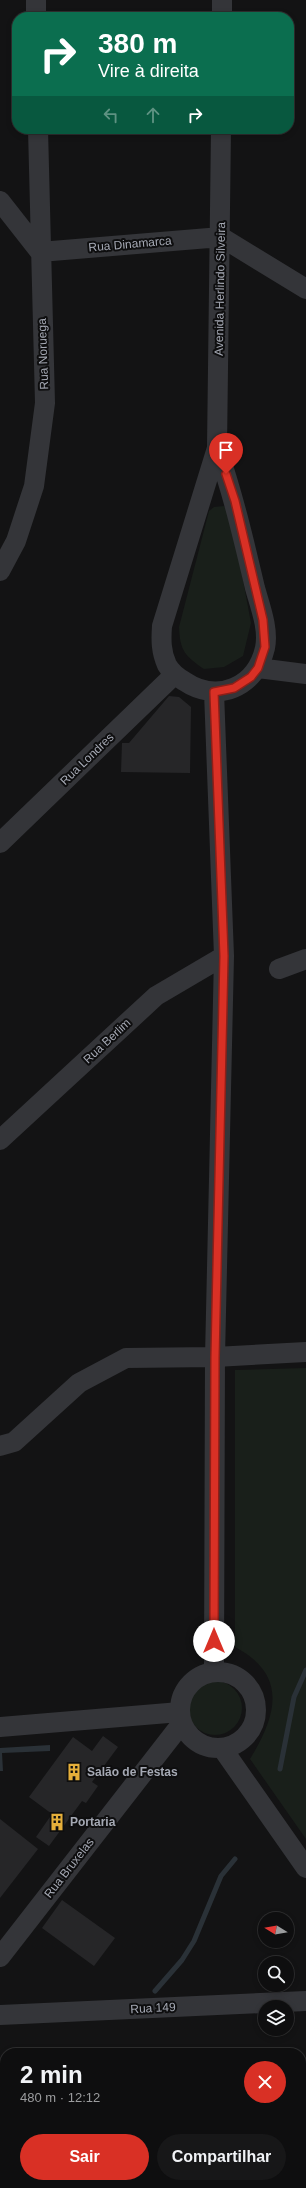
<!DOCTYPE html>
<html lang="pt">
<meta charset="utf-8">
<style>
body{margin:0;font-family:Helvetica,sans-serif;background:#171718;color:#f1f3f6;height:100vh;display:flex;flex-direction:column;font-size:15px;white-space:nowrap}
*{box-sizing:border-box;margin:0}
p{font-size:13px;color:#9b9c9e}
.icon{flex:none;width:22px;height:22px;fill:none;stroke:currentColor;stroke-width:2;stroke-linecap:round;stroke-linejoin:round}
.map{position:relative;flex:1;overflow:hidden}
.panel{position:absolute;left:0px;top:2048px;width:306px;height:140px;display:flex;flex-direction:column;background:#0e0e0f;border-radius:16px 16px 0 0;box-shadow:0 2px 6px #0003,0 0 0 1px #2e2e2f}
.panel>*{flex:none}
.hud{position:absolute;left:12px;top:12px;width:282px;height:122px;border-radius:16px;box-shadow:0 2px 6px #0003,0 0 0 1px #2e2e2f;background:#0b6e4f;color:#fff;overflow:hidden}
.needle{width:26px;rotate:281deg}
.controls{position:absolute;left:258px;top:1912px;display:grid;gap:8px}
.controls a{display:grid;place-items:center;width:36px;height:36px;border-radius:50%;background:#0e0e0f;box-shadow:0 2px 6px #0003,0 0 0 1px #2e2e2f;font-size:20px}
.pin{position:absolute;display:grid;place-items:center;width:34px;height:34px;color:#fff;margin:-41px -17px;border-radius:50% 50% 50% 0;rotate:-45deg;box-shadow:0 0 4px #0007}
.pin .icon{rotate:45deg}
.me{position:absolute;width:44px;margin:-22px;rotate:0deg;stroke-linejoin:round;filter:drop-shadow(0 0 3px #0008)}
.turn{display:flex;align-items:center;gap:14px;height:84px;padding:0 20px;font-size:18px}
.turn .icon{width:52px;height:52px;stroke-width:2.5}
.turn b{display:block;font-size:28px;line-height:34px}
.lanes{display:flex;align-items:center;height:38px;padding:0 20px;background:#0003;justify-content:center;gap:20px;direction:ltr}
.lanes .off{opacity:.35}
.round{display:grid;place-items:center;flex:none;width:42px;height:42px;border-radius:21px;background:#171718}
.summary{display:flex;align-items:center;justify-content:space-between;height:68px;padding:0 20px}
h1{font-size:24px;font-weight:700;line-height:30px}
.primary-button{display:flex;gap:8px;margin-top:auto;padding:8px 20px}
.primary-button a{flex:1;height:46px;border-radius:24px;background:#d93025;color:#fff;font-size:16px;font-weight:700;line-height:46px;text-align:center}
.primary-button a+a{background:#171718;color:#f1f3f6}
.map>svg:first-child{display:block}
.green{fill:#191f1a}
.water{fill:#2a3137}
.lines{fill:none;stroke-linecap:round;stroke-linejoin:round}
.stream{stroke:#2a3137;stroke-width:5}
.building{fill:#262628}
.minor{stroke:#343539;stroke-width:20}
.route-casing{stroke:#8d1f18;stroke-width:10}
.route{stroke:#d93025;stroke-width:7}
.labels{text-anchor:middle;stroke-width:4;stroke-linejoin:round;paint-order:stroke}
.street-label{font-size:12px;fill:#a5a9b4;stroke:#0e0e0f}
.poi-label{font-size:12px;font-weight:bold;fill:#a5a9b4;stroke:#0e0e0f;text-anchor:start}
</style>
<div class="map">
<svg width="306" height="2188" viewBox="0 0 306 2188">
<rect width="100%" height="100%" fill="#131314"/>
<!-- green -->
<path class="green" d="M224,506L231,516L251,623L243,656L224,667L204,669C185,656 180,651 179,627L209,511L214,507Z
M306,1368V1839L250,1759C277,1715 288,1675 235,1647V1370Z
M188 1708a27 27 0 1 1 54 0a27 27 0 1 1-54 0Z"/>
<!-- water -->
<path class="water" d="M50,1745V1751L2,1753L3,1771H0V1748Z"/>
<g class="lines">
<!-- stream -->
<path class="stream" d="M280,1769L294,1697L306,1670
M155,1991L182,1960L194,1941L221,1876L235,1859"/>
</g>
<!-- building -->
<path class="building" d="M169,696L179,697L191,707L190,773L121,772L122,743H129Z
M103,1736L118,1747L92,1782L98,1786L86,1803L82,1801L49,1846L36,1837L52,1814L29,1797L73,1737L92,1751Z
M0,1819L38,1849L0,1898Z
M62,1900L115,1938L94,1966L42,1928Z"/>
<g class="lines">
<!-- minor -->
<path class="minor" d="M36,0V17
M222,17V0
M0,201L40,252L221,237L306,289
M217,448C233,494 244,541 255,588C260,606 269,629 265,648C256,687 218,704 184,681C177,677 171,672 167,665C161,652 161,640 162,626Z
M217,448L221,129
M0,571L16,541L34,486L45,403L38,129
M258,668L306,674
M214,692L224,956L215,1357L214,1672
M0,843L174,675
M279,969L306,959
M0,1140L156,996L224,956
M0,1446L14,1442L79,1383L126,1358L215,1357L306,1352
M180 1710a38 38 0 1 1 76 0a38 38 0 1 1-76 0Z
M0,1727L180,1712
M222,1748L306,1868
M0,1957L182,1723
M0,2015L306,2001"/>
</g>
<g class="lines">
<!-- route casing -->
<g class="route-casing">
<path id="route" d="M214,1641L215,1357L224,956L214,692L234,688L251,677L258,668L265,647L263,620L235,501L226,474"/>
</g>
<!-- route -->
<use href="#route" class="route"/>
</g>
<!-- icons -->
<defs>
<g id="building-bare" transform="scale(1.38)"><path d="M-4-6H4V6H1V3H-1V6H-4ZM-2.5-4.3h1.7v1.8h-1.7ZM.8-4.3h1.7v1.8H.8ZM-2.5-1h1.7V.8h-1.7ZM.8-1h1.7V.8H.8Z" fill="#e5af3a" stroke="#0e0e0f" stroke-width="2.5" paint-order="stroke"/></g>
</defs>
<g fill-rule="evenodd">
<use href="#building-bare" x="74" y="1772"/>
<use href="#building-bare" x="57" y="1822"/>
</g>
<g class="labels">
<!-- street labels -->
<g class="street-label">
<text transform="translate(130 244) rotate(-5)" y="4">Rua Dinamarca</text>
<text transform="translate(220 289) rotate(-89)" y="4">Avenida Herlindo Silveira</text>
<text transform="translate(43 354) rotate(-92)" y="4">Rua Noruega</text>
<text transform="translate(87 759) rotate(-44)" y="4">Rua Londres</text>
<text transform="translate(107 1041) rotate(-43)" y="4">Rua Berlim</text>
<text transform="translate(69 1868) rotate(-52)" y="4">Rua Bruxelas</text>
<text transform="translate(153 2008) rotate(-3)" y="4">Rua 149</text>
</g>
<!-- poi labels -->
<g class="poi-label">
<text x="87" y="1776">Salão de Festas</text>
<text x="70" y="1826">Portaria</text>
</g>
</g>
</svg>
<div class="controls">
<a><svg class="needle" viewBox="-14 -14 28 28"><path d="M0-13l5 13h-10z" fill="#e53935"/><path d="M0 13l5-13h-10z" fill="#9b9c9e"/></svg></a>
<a><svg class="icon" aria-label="search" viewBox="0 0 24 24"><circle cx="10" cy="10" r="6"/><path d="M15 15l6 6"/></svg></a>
<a><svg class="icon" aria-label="layers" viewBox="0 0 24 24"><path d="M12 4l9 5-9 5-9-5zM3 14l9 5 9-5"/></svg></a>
</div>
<div class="pin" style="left:226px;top:474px;background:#d93025"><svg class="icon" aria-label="arrive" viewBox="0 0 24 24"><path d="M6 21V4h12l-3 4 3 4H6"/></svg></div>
<svg class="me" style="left:214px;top:1641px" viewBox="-20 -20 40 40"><circle r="19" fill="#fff"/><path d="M0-13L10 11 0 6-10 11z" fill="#d93025"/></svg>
<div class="hud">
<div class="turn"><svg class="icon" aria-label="right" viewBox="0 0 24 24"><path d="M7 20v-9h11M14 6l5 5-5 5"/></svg><div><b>380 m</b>Vire à direita</div></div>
<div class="lanes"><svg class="icon off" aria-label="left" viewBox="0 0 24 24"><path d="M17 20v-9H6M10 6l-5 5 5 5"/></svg><svg class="icon off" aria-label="ahead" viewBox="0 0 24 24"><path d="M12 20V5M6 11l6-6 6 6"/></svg><svg class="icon" aria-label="right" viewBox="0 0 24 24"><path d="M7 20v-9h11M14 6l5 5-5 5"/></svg></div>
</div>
<section class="panel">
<div class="summary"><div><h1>2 min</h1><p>480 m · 12:12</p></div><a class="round" style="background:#d93025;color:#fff"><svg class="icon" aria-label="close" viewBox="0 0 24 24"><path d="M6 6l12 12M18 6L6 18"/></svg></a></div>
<div class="primary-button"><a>Sair</a><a>Compartilhar</a></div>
</section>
</div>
